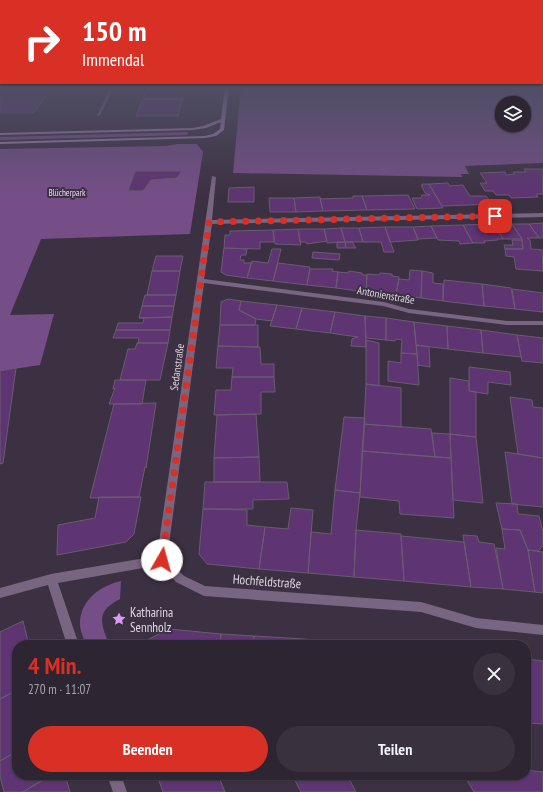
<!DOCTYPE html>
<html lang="de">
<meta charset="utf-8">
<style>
body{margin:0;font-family:"PT Sans Narrow",sans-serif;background:#39313e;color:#f1f3f6;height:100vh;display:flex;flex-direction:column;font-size:15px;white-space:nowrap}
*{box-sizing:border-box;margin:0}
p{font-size:13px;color:#a7a5ac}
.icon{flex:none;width:22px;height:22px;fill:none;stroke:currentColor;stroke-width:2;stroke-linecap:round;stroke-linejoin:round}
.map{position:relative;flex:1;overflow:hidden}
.panel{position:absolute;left:12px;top:640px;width:519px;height:140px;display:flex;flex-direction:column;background:#2d2532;border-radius:16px;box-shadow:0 1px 3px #0004,0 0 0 1px #48424d}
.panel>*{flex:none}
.banner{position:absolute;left:0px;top:0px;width:543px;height:84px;box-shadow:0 1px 3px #0004,0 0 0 1px #48424d;background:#d93025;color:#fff;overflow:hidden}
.tools{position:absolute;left:495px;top:96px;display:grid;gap:8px}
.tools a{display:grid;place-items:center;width:36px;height:36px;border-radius:50%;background:#2d2532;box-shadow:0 1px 3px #0004,0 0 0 1px #48424d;font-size:20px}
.pin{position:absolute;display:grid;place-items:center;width:34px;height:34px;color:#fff;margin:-17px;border-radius:8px;box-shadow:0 2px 6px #0006}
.me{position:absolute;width:44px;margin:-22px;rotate:7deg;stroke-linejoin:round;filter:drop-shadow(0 0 3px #0008)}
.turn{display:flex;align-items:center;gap:14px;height:84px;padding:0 16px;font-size:18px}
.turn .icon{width:52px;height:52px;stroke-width:2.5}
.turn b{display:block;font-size:28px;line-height:34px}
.round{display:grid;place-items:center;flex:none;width:42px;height:42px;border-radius:21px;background:#39313e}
.summary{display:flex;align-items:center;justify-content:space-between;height:68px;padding:0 16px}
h1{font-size:24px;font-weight:600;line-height:30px;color:#d93025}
.action{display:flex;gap:8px;margin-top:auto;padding:8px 16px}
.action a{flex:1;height:46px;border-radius:24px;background:#d93025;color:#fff;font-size:16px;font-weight:600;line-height:46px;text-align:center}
.action a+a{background:#39313e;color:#f1f3f6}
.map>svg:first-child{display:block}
.green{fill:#754e87;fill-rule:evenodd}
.building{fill:#5e3472;stroke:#695c6f}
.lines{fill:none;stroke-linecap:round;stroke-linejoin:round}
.minor{fill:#786582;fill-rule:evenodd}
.secondary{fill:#9d7fac;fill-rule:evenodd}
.route{stroke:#d93025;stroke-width:7;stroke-dasharray:0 12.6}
.labels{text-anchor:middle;stroke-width:4;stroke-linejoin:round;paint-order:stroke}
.far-park-label{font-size:9px;fill:#eed6fb;stroke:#3c3142}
.street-label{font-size:11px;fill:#ded7e2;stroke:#3c3142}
.near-street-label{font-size:13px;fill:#ded7e2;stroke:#3c3142}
.near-poi-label{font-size:13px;fill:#ded7e2;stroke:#3c3142;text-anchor:start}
</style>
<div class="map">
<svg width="543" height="792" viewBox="0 0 543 792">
<rect width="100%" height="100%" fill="#3c3142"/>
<!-- green -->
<path class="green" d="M241,86H543V163L465,166L469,174H461L462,177L233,173ZM502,103H524V125H502Z
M188,132L187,135L0,140V137Z
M177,144H197L203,152L190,234L41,239L10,315L54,314L40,365L0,371V149L166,146Z
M121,581L120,599C99,610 99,619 107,639L102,645H86C84,639 80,631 80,624C80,600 100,586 121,581Z"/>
<!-- building -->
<path class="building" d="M0,86H54L33,113H0Z
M148,86H186L182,99H143Z
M361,86H419L420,88H362Z
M143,99H182L178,116H136Z
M524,169H543V194H536L538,197L511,198L509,195H496L493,191H485L480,183H487L480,173L505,172L506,175L515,174L513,172H526Z
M135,171H182L177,178L151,180L143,191H128Z
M448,183L450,186L463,185L470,196H486L493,204L442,206L429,184Z
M422,184H429L443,208L417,209L412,198H421L422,195H430L425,193L421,185H423Z
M254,187V202H228L229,188Z
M408,195L415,209L367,210L362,196Z
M353,196H362L367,210L323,211L320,199L353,198Z
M320,197L323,211L296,212L294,198Z
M269,198H294L296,212H270Z
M543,223V238H539L529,224Z
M494,224H512L522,239H503Z
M494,224L503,239H497L498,240L484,241L485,243H473L463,225Z
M512,224H529L539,238H527L530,240L531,249L542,250L543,271L516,269L514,257L506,256L505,249H523L522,239Z
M463,225L473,243L460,244L459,241L438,240L431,226Z
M431,226L437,238L418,239L413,227Z
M385,227H413L418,240L390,242Z
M385,227L394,252H384L381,242H363L359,228Z
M341,228H359L363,242H345Z
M341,228L345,242L327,243L324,229Z
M298,229L301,245L275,244L273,230Z
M298,229H324L327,241L307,244L306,242H300Z
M273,230L274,242H260V249L224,248L225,235H230V231Z
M512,240H522L523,249H505L504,245H513Z
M337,242H345L346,248H337Z
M345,242H352L356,248H346Z
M224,248L247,249L246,255H241L240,260H244V263H251L247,278L226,275L221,272Z
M272,249H281L273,281L247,278L252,261L268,263Z
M313,252L340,254L339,260L312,258Z
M156,256H183L180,271H152Z
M278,263L310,267L307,285L273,281Z
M310,269H333L332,271L338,272L336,288L307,285Z
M410,270L422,271L421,298L396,295L399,279L409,280Z
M152,271H180L176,295H147Z
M349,271L362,273V275H367L366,292L336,288L338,272L348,273Z
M422,271L433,273V283L443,284V301L421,298Z
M380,273L392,274V276L399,277L396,295L366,292L367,274L379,275Z
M444,280L482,284L484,306L443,301Z
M482,284L511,288L515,309L484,306Z
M512,289L543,293V312L515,309Z
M145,295H176L174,306H142Z
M228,299L241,301L239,310L256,319L255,325H220L221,302Z
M241,301L277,305L272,321L256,319L239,310Z
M277,305L302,308L296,329L270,326Z
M142,306H174L172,317L139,318Z
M302,308L335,312L330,333L296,329Z
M335,312L365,316L366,347L351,346L352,339L358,337L330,333Z
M365,316L386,318V340L366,338Z
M172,317L170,330H116L118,323H143L144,318H139Z
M386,318L414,322L417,354L401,353L402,340L396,339L395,341L386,340Z
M414,322L447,326L448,349L416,345Z
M220,325H258V347L218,346Z
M447,326L481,330L483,353L448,349Z
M116,330H170L168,343H138L139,338H113Z
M481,330L517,335L521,357L483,353Z
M517,335L543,338V363L522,361Z
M366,340L379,343V386L366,384Z
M137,343H168L160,380H120L128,349H135Z
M416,345L429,347L430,367L418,365Z
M218,346L260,347L261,364H274V377H232L233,368H216Z
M401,353L417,354L419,385L388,381V361L401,363Z
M469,367L510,372L511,385L488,382V394L469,391Z
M16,368L3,463L0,464V371Z
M232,377H274L275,392H261V414L214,415L216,390H231Z
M450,378L469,381V391L476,392V437L450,434Z
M115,380H146L142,404H109L115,388L113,389Z
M366,384L401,388V427L364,424Z
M510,397L532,400L533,407L543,408V458L518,454Z
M156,403L146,468L145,467L139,497L90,498L114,404Z
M256,414L259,457L214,458L217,415Z
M344,417L365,418L360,493L335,490Z
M364,424L431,429L435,457L362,451Z
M432,433L450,434L451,458L435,457Z
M450,434L476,437L483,503L453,500Z
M362,451L451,458L454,518L400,514L399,501L360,497Z
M505,452L543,458V507L512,504Z
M259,457L260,482H214V458Z
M205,482H287L289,499L253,500V509H203Z
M335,490L360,493L356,530L354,577L308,573L311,532L331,534Z
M99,497H141L134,534L126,542L57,555L58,525L95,518Z
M496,503L517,504L518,514L539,516L543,532V546L538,551L528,550L520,530L502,529Z
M291,508L313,510L308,573L259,569L265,527L288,529Z
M203,509L247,510V525L265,527L259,569L207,564L199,554Z
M502,529L520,530L528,550L535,592L503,589L496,548L505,549Z
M356,530L401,534L404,581L354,577Z
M463,535L477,536L479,542L494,544L503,589L471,587Z
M401,536L464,542L471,587L404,581Z
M528,550L543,552V593L535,592Z
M23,621L29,645H17V690L0,699V632Z
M169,629L221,634L220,645H137Z
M221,634L254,636L253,645H220Z
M254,636L304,639V645H253Z
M304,639L371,645H304Z
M526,659L543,661V724L526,723Z
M17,690V751L0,761V699Z
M17,751V775H51L23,792H4L0,776V761Z
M526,770L543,772V792H474L464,775H526Z
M51,775H65L70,792H23Z
M157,775H218L225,792H163Z
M292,775H347L356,792H301Z"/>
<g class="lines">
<!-- minor -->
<path class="minor" d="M111,86H115L100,115L97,116Z
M212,176L216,177L212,220L543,213V217L212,224L204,279L384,302L409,309L507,321H543V325H507L409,313L383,306L204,283L167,559L184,576L205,586L421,602L476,618L543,625V635L476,628L421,612L204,596L176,582L160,565L58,583L79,645H67L48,585L0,598V588L51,574L157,556Z
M107,775H121L127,792H113Z"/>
<!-- secondary -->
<path class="secondary" d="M225,86H229L224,130L216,136L205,138L0,144V142L205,136L213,134L220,129L221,122L206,128L193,130L0,135V133L193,128L203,126L221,119Z"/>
</g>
<!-- sky -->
<linearGradient id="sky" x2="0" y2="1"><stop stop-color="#211b24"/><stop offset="0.44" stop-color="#504e65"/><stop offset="1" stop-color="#504e65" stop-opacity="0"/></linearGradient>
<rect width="543" height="196" fill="url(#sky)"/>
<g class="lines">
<!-- route -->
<path class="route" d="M162,560L209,222L495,216"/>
</g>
<!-- icons -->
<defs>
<g id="sight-bare" transform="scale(1.08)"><path d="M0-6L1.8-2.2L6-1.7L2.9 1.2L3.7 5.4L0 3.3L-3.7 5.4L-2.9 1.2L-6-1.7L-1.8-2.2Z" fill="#d99af7" stroke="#3c3142" stroke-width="2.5" paint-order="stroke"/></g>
</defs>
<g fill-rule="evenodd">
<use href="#sight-bare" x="119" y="619"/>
</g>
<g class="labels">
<!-- far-park labels -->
<g class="far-park-label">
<text x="67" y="196">Blücherpark</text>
</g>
<!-- street labels -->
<g class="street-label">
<text transform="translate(386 295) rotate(10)" y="4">Antonienstraße</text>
<text transform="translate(177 367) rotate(-82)" y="4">Sedanstraße</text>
</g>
<!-- near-street labels -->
<g class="near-street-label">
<text transform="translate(267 581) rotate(4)" y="5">Hochfeldstraße</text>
</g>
<!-- near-poi labels -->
<g class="near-poi-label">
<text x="130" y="617">Katharina<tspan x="130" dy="15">Sennholz</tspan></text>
</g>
</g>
</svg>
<div class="tools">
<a><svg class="icon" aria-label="layers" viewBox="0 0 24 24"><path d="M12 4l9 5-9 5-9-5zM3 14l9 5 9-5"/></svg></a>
</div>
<div class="pin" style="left:495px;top:216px;background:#d93025"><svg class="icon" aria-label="arrive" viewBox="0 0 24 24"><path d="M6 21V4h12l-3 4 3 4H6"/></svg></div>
<svg class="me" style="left:162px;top:560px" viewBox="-20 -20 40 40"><circle r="19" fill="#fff"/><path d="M0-13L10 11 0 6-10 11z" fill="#d93025"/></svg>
<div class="banner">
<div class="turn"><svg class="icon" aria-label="right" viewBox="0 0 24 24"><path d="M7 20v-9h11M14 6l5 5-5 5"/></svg><div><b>150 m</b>Immendal</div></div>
</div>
<section class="panel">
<div class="summary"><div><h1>4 Min.</h1><p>270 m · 11:07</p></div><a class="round"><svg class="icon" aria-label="close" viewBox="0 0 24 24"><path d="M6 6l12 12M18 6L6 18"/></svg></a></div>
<div class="action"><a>Beenden</a><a>Teilen</a></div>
</section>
</div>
